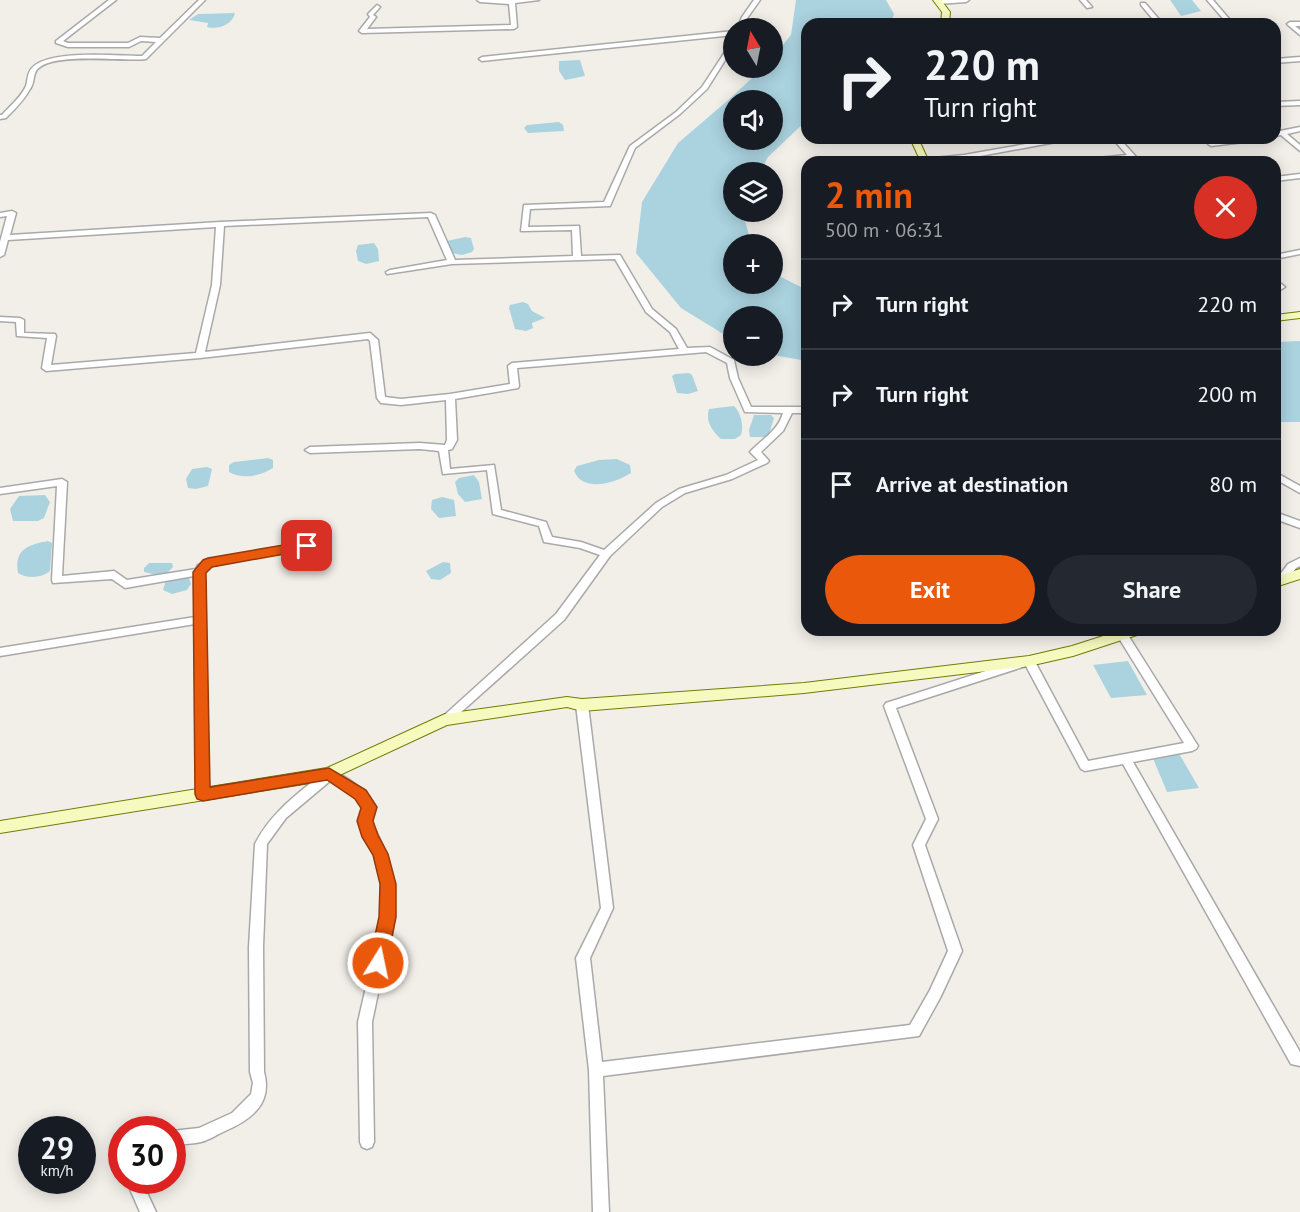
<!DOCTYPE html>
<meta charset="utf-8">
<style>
body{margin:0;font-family:"PT Sans",sans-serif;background:#242831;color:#f1f3f6;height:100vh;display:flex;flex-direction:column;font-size:22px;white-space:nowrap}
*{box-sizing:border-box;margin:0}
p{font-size:20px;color:#9ea1a6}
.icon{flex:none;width:33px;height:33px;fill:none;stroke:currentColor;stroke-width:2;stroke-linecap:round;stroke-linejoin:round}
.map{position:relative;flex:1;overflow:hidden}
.sheet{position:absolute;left:801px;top:156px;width:480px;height:480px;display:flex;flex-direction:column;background:#171b24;border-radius:18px;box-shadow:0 3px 15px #0003}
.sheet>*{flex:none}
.hud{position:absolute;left:801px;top:18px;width:480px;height:126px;border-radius:18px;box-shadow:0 3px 15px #0003;background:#171b24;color:#f1f3f6;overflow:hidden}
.needle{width:39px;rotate:350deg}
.buttons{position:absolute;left:723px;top:18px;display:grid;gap:12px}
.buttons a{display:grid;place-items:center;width:60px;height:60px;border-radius:50%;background:#171b24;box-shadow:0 3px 15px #0003;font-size:30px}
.speed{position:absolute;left:18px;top:1116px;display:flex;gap:12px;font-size:30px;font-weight:700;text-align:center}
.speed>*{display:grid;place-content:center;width:78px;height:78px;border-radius:50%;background:#171b24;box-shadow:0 3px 15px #0003;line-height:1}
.speed small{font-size:15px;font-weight:400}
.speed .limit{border:9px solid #d22;background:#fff;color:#111}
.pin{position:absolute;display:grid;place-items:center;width:51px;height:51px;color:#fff;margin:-26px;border-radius:12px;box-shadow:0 3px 9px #0006}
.me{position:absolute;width:66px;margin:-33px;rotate:10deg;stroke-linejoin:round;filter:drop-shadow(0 0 4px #0008)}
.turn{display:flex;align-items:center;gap:21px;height:126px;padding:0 24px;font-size:27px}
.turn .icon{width:78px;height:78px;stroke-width:2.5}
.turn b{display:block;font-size:42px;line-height:51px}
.round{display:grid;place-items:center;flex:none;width:63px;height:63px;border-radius:32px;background:#242831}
.overview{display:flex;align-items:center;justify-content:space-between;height:102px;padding:0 24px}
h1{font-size:36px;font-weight:600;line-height:45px;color:#ea580c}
.primary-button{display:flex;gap:12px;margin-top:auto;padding:12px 24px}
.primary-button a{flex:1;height:69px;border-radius:36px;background:#ea580c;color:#fff;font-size:24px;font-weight:600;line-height:69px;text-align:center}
.primary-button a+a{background:#242831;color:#f1f3f6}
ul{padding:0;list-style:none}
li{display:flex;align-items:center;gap:18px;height:90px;padding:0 24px;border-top:2px solid #363941}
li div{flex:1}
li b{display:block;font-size:22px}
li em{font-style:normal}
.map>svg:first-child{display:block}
.water{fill:#aad3df;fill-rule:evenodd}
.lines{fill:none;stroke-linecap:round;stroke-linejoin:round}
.street-casing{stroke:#a9a9a9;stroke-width:3}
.secondary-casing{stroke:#707d05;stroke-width:2}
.street{fill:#fff;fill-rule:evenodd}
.secondary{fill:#f7fabf;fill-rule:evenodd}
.route{fill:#ea580c;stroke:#983908;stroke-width:1.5}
</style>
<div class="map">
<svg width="1300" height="1212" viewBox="0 0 1300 1212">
<rect width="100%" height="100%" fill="#f2efe9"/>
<!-- water -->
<path class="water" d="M796,0H886L894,14L891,24H807V120L768,157L760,172H734V212H743L751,244H734V284H772L773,268L781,277L807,290V361L773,355L772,316H734L733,340L681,308L636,253L642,202L678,143L726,102L763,68H772L773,57L791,35ZM734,100H772V140H734Z
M1170,0H1192L1201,11L1181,16Z
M235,13C232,25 218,30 207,27L208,23L189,20L198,14Z
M580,60L585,76L565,80L559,71V61Z
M559,122L563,125L564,131L528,133L524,128L527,125Z
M465,237L471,238L474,249L472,252L462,255L451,253L447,241Z
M374,243L378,249L379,261L366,264L358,261L356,251L358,245Z
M523,302L528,304L532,311L545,318L532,323L533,328L526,331L515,329L509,308L510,305Z
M1300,341V422H1275V342Z
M689,373L692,375L698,391L688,394L677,393L672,376L675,374Z
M734,406C741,413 744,426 741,435L735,439H721C713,432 705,422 709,409Z
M754,415H771L774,418L768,437H750L749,430Z
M268,458L273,460V468C260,476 243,480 229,472V465L234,462Z
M617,459L630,465L631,473C616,483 583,493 574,471L577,466L599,460Z
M207,467L212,469L208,486L196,489L188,488L186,479L192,469Z
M474,475L479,482L482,499L465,502L458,494L455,482L459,478Z
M45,495L50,502L44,518L38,521H13L10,509L19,496Z
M442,497L454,500L456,516L439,518L431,509L432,500Z
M48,541L52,543L50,571C42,578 27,579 18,573C14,549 28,545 48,541Z
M443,562L450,563L451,573L440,580L431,579L426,571Z
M149,563H172L173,567L166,574L157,575L144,572V568Z
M189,578L191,584L187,590L172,594L163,590L166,580Z
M1128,661L1147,695L1111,698L1093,665Z
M1177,750L1199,788L1167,792L1152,756Z"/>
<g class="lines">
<!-- street casing -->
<g class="street-casing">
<path id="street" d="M109,0H116L63,41L68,43H128L140,37L160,38L199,0H205L146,59C124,62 49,51 36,71C33,77 34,84 30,89C24,100 15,109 6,118L0,119V115H2C10,106 21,97 26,86C28,80 27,73 32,68C49,49 118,56 142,56L156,42L141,41L129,47H68L56,43V41Z
M477,0H539L515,3L517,27L514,29L362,33L359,31L370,17L368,14L377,5L380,7L373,15L376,17L367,29L511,25L509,4L480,2Z
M754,0H760L748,17L743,28H737L742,17Z
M942,0H969L966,2L938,4L935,2Z
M1080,0H1086L1092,7L1087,8Z
M1207,0H1213L1230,20V22H1226Z
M1141,3H1145L1163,24H1157L1141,5Z
M1290,22H1300V26H1295L1300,30V35L1288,25L1287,24Z
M734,31V35L482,61L479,59L482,57Z
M734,38V46L707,89L680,114L635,148L610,206L530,209L528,227L579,226L581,256L620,255L652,309L676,329L687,348L710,347L734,360L738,378L751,407H807V413H792L783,431L761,452L769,461L767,463L732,479L685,493L662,507L610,556L564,620L449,723H441L439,720L556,614L600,555L580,548L544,542L539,526L493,514L487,470L443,474L439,451L420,449L310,453L305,450L310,447L420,443L445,445L447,440L446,400L401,405L381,403L377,398L370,341L368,339L200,358L46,371L42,368L47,338L17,336L16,322L0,321V317L20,318L24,320V333L55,334L56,336L51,365L196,353L212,285L216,227L8,240L4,255L0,257V242L7,216L0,217V213L12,211L16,213L10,235L220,222L431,213L435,215L455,260L573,256L572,230L521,231L524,205L604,202L630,146L676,112L702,87ZM428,217L447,260L390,270L386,272L387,274L452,264L615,259L646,312L670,332L679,349L512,363L508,366L510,384L450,394L401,399L385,397L378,340L370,333L205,352L220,285L224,226ZM706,352L727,363L730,378L745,412L783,413C778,431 762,439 750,452L758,460L726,475L679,489L656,503L604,550L581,542L552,537L546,522L501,510L494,465L450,469L448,450L452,449L457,440L455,399L518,388L519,386L517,368Z
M1300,57V61L1275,63V59Z
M1300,101V105L1275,106V102Z
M1300,127V131L1287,134L1300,145V151L1281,135L1275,136V132Z
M1112,138H1119L1138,159L1137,160H1133L1131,158L1098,162H1076L1079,160L1127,155Z
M1243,138H1263L1260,140L1211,146L1208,144L1211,142Z
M1054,139L1057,141L1056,142L964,159L935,162L921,161L924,159L964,155Z
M1300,174V178L1275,181V177Z
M1300,250V254L1275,259V255Z
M1275,279L1285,287L1275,293Z
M1275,472L1300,486V493L1275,479Z
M62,479L67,482L62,576L114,571L127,580L196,569L198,565L208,560L323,539L328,542L323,545L211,566L204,572L209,794L207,797L203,799L199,797L197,794L195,624L0,656V648L195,617L194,576L125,588L112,579L53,583L52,580L57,486L0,494V488Z
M1275,512L1300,521V528L1275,519Z
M1300,558V566L1296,568L1285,583H1277L1276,580L1288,564Z
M1122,631L1126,632L1198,746L1196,749L1192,751L1133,762L1300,1052V1066L1291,1064L1123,764L1085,771L1081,769L1026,666L896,708L938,819L925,845L962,951L940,998L919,1036L603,1076L609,1212H593L589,1070L576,958L601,908L576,705L578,702H586L588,705L613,908L590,958L602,1062L910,1025L930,990L948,951L913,845L926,819L884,706L886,703L1029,657L1033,658L1088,761L1184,743L1117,635Z
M329,769C346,776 367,791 376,807L371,821L386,853L394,884V917L372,1022L374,1142L372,1147L367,1149L362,1147L360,1142L358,1022L382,917V884L374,854L359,821L364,808L356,798L330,781L286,818L267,844L263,947L264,1072C273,1105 250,1120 223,1132C216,1135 209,1140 201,1142C192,1144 182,1144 172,1145V1131L199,1128L232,1113L251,1094L253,1083L250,1072L249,947L255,844C271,812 299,793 325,771Z
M126,1180H141L156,1212H140Z"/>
</g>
<!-- secondary casing -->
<g class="secondary-casing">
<path id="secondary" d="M933,0H941L950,12L949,24H941L942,12Z
M910,138H918L929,162H921Z
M1300,312V318L1275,321V315Z
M1300,569V579L1275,587V577Z
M1122,630H1145L1143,633L1073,656L1029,666L804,693L582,711L567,707L447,725L329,780L0,833V821L327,768L445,714L567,697L582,699L804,683L1029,656L1072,646Z"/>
</g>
<!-- street -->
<use href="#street" class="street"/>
<!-- secondary -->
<use href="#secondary" class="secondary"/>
</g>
<!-- route -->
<path class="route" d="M307,541L313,546L312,549L212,567L206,573L210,787L329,768L366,790L377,807L373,821L378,835L388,854L396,884V917L387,963L384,968L378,970L372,968L369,963L379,917L380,884L373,855L362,837L357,821L361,808L355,799L327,780L203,801L197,799L195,794L193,572L203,560L208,558Z"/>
</svg>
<div class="buttons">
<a><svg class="needle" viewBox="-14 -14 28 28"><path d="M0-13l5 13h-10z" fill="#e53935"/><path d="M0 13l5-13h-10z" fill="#9ea1a6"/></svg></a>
<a><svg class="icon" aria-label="sound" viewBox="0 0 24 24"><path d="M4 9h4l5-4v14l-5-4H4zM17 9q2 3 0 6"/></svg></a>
<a><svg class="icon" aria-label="layers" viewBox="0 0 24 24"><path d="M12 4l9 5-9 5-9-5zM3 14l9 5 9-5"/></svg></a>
<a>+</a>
<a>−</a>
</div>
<div class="speed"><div>29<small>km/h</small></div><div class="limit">30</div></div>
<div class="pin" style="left:307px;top:546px;background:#d93025"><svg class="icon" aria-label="arrive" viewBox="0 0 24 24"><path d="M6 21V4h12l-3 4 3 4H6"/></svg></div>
<svg class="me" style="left:378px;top:963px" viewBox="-20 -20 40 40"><circle r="17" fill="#ea580c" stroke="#fff" stroke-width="3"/><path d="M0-11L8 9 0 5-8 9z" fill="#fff"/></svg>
<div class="hud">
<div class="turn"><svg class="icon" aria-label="right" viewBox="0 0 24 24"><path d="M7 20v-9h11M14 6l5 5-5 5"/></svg><div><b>220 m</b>Turn right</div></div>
</div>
<section class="sheet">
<div class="overview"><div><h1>2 min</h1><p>500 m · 06:31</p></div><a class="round" style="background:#d93025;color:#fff"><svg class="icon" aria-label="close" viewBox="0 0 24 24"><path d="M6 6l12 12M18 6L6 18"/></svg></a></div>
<ul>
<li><svg class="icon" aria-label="right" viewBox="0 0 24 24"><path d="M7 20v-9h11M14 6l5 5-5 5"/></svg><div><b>Turn right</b></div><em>220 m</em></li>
<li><svg class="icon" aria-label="right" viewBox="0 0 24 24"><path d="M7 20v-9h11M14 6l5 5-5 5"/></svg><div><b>Turn right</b></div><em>200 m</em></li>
<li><svg class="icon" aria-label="arrive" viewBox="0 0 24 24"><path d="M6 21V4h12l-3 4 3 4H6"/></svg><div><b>Arrive at destination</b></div><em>80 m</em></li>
</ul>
<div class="primary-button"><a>Exit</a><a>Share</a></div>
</section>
</div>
